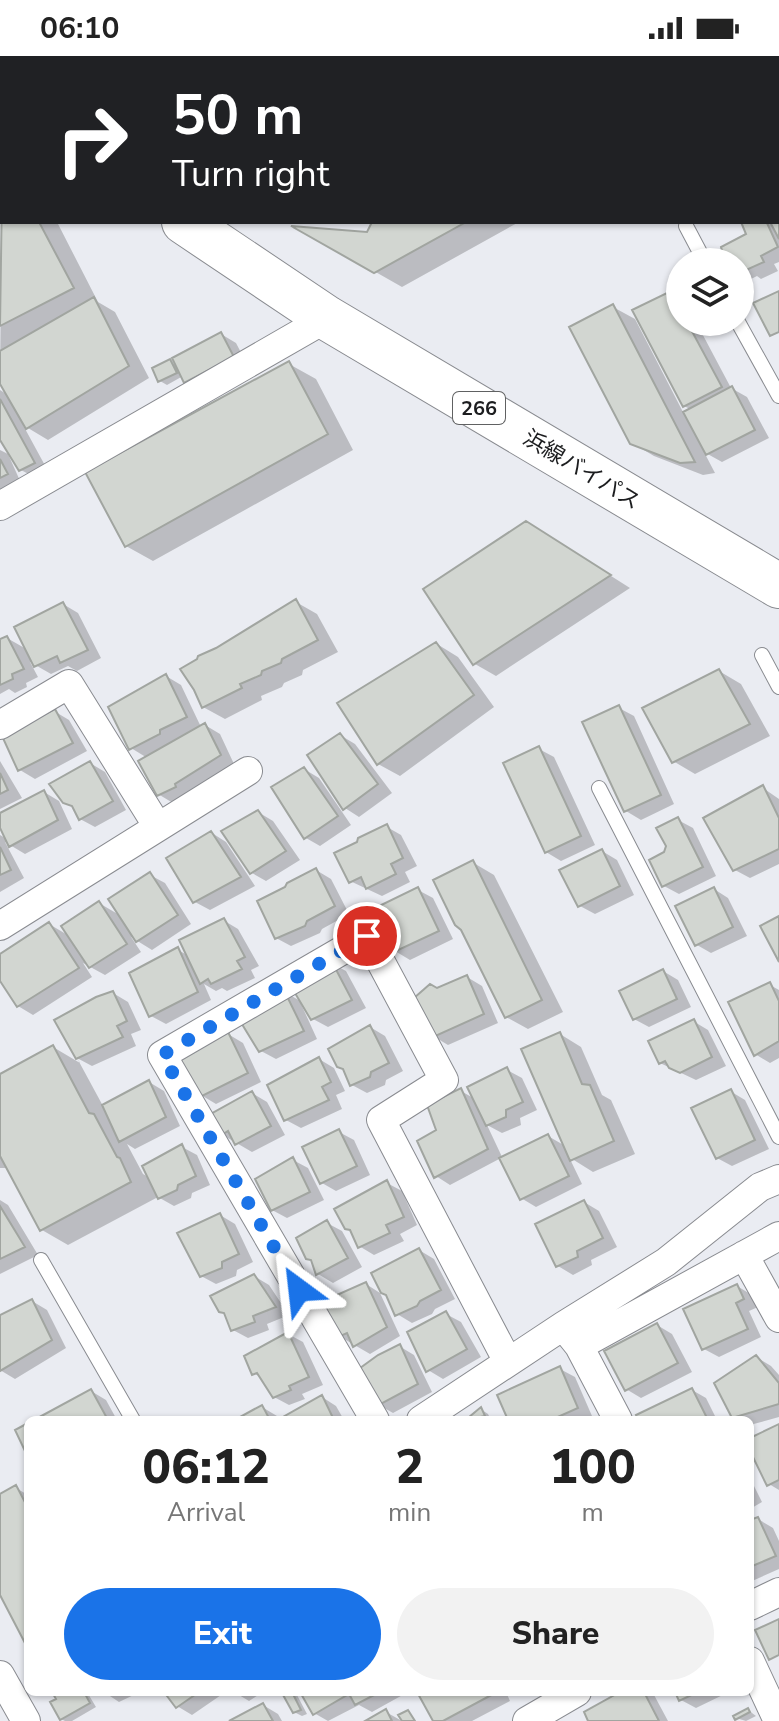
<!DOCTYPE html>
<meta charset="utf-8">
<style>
body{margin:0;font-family:"Nunito Sans","Noto Sans JP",sans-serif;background:#f2f2f2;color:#222;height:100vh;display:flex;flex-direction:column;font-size:30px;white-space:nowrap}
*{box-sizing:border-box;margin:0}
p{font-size:26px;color:#767676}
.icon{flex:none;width:44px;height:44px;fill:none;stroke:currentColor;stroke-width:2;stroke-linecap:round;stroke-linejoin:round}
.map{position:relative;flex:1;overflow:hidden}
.drawer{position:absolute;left:24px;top:1360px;width:730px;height:280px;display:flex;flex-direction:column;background:#fff;border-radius:12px;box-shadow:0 2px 6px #0004}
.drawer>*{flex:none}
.hud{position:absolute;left:0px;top:0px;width:780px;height:168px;box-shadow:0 2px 6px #0004;background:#202124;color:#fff;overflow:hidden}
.tools{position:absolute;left:666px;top:192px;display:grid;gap:16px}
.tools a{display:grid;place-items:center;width:88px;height:88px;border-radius:50%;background:#fff;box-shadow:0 2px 6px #0004;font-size:40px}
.pin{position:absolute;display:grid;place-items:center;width:68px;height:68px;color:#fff;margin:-34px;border:4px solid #fff;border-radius:50%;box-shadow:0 2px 8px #0007}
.me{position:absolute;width:88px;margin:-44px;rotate:330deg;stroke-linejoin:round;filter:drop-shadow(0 0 6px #0008)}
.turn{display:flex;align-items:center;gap:28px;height:168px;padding:0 40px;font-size:36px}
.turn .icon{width:104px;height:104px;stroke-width:2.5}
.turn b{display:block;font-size:56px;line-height:68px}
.eta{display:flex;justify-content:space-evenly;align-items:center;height:136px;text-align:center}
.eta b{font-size:48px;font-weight:800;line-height:56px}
.action{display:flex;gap:16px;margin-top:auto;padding:16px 40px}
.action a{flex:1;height:92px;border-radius:48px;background:#1a73e8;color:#fff;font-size:32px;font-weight:800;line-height:92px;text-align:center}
.action a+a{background:#f2f2f2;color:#222}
.status{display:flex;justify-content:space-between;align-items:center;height:56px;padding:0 40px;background:#fff;direction:ltr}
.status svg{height:22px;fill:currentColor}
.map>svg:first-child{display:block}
.shadow{fill:#0003}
.building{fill:#d2d6d1;stroke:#a1a5a0;stroke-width:2}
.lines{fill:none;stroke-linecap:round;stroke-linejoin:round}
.lane-casing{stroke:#898b90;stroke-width:16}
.street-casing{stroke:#898b90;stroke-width:30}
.highway-casing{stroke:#898b90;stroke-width:46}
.lane{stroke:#fff;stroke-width:14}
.street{stroke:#fff;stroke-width:28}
.highway{stroke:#fff;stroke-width:44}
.route{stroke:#1a73e8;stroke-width:14;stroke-dasharray:0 25.2}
.labels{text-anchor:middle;stroke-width:6;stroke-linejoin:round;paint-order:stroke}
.shield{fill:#fff;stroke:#606162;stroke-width:2}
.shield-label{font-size:20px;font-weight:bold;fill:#1c1d1f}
.street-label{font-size:22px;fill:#1c1d1f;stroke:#fff}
</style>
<div class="status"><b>06:10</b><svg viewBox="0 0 49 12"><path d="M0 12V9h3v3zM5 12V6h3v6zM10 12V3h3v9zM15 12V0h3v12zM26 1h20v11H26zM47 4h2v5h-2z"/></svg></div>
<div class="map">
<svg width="779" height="1665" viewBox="0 0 779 1665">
<rect width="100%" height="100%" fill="#eaecf2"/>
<!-- shadow -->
<path class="shadow" d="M88,0H214L211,2Z
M492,0H650L651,2H493Z
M772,0H779L778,71V2H767Z
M2,136V166H57L98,246L115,256L149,322L48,384L23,369L48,415L36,422L21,414L0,380V334L8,339L0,324Z
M779,150V206L774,208L778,215L761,223L757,220L747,225L740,221V206H729L749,179L744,167L766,166L775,171L773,166H778Z
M374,166H519L402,231L300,173L368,178Z
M671,237L680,242V266H696L731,332L747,341L769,382L722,406L704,396L715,417L703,419L654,400L632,387L613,251L635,263L684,358L692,354L684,350Z
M221,278L236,287L248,310L201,334L186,325L183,320L167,329L160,325L170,306L178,310Z
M289,308L316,323L353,394L153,505L126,490Z
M0,394L8,398L21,427L0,438Z
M548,480L630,532L496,620L475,608Z
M296,546L317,558L338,596L303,614L302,619L284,627L282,631L261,640L262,644L225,663L203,651L217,594Z
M63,548L78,557L101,602L77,615L68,610L51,618L30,606L38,621L26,627L27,631L15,637L9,633L0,638V586L7,582L28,594Z
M437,588L458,601L494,651L400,720L378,708Z
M719,615L741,628L770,680L695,718L673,705Z
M166,620L181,629L201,671L205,669L220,678L234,708L173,747L158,738L149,703L131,692Z
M619,652L634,660L674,748L641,764L626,755Z
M54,655L69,664L87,695L35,723L20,714Z
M340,679L355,688L392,737L359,761L345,752Z
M539,693L554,701L595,789L561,805L546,796Z
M0,705L22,742L0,753Z
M90,707L105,716L126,754L95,771L80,763Z
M304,713L319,722L351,769L320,790L306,782Z
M763,732L779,743V808L750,822L735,814Z
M44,736L59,745L72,773L25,798L5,786L24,822L0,836V779L7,783L0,767V760Z
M258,756L273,765L300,804L266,825L252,817Z
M678,764L693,772L716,820L679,838L664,830L666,798Z
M387,771L401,779L417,810L405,816L410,826L382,840L350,825Z
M212,777L226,786L255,830L210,854L195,846Z
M602,795L617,804L634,839L595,858L580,850Z
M472,806L494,819L563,956L528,973L506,961Z
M316,814L331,823L349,858L322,873L320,877L291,890L276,882Z
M150,819L165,827L191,868L152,894L131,881L141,896L105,919L83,907L92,921L33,959L18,950L0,922V900L49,868L71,881L99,847L121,860Z
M714,833L728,842L747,880L711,897L697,889Z
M418,834L433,842L453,883L410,904L395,895Z
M223,864L238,873L259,910L251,914L255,922L227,935L222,932L216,935L204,928L211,944L166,968L151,960L178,894L189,900Z
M331,907L346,915L366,952L328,971L313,963L303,947L301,948L317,983L276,1003L261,995L283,935L302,946Z
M663,915L678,924L691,951L649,971L634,963Z
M467,921L482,930L498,967L448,989L433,980L437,934Z
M770,929L779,934V1002L770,1007L755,998Z
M113,937L128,946L141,974L131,978L136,990L92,1010L77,1002L103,1050L149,1026L164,1035L180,1070L135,1093L127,1088L143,1118L150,1122L182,1091L197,1099L210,1129L192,1137L191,1142L174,1150L158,1141L68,1189L42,1174L9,1112H0V1020L53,991L80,1007L57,965Z
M693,965L708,974L726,1010L696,1024L660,1007Z
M370,971L385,980L403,1015L386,1024L385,1029L367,1037L352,1029L345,1013Z
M228,978L243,987L261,1026L216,1048L201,1039Z
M560,978L581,991L602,1039L611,1044L635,1098L593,1116L569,1101L582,1128L536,1151L521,1142L501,1102L450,1129L436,1120L439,1075L461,1035L475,1043L507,1014L522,1022L537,1054L520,1062L521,1069L502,1077L487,1069L503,1103L548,1080L567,1091Z
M319,1003L334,1012L345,1035L336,1039L342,1053L301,1072L286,1064Z
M730,1035L745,1044L769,1093L732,1110L717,1102Z
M252,1037L267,1046L285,1079L252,1096L221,1078Z
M339,1076L354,1084L370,1119L336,1135L322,1127Z
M293,1104L308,1112L324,1144L287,1162L272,1154Z
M387,1127L402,1135L417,1169L400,1178L404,1185L374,1199L359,1190Z
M0,1144L8,1149L38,1199L0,1218Z
M584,1146L599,1155L617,1191L591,1204L592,1209L573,1219L558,1210Z
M220,1159L235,1168L253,1206L237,1214L236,1220L216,1228L201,1220Z
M327,1167L342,1175L362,1211L333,1227L318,1218Z
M419,1194L434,1203L455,1243L435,1253L432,1258L412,1267L397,1258Z
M254,1220L269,1229L289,1259L267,1268L269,1274L248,1282L233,1274Z
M366,1228L380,1237L400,1280L370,1298L339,1280Z
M737,1230L752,1239L758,1251L749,1255L761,1281L719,1301L704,1293Z
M32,1245L47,1254L66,1292L15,1323L0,1314V1261Z
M446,1258L461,1266L481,1301L443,1323L428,1314Z
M657,1269L672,1278L692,1316L641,1342L626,1333Z
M288,1278L303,1286L323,1329L302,1338L305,1343L289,1349L274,1341L263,1323L254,1317Z
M399,1290L414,1299L432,1336L393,1357L379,1349Z
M756,1301L771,1310L779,1319V1361L750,1369V1364H740L734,1361Z
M560,1313L575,1321L592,1360L584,1364H510Z
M692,1334L706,1342L717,1364H641Z
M91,1335L106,1344L117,1364H38Z
M322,1341L336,1350L344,1364H287Z
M262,1351L277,1360L279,1364H240Z
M482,1354L488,1358L491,1364L471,1362Z
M779,1371V1434L769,1428L750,1390V1385Z
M750,1422L762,1446L750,1453Z
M16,1432L28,1439V1587L0,1535V1440Z
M758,1463L773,1472L779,1485V1513L750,1526V1467Z
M54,1636H87L96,1651L72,1665H65L61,1663L58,1644Z
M104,1636H140L119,1646Z
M167,1636H223L224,1637L192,1659L177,1650Z
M234,1636H263L249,1645Z
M292,1636L297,1639L307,1658L302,1660L294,1656L285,1638Z
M302,1636H408L372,1656L359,1649L328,1665L314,1657Z
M419,1636H506L510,1645L472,1665H435Z
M624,1636L653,1637L668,1665H591Z
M677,1636H729L696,1652L681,1644Z
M263,1649L278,1658L282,1665H234Z
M748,1654L756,1660L746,1665L736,1662Z
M386,1656L402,1665H369Z"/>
<!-- building -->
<path class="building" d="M86,0H173L169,2Z
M297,0H325L326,2H294Z
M490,0H611L612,2H491Z
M767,0H779L778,48V2H762Z
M2,134V166H39L74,232L0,270Z
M779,148V183L770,166H778Z
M372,166H466L374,217L291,170L367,176Z
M741,166L767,167L778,191L761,200L764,206L744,215L740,213V206H725L721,191L746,178Z
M671,235L680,252V266H687L722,331L683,351L632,254Z
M779,235V276L770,280L753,247Z
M94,241L129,310L26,373L0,328V295Z
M613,248L695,406L680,407L630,388L569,271Z
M221,276L234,301L184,327L172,302Z
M170,303L177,317L158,326L152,312Z
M289,305L328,378L125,491L85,416Z
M732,330L755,374L706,399L683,356Z
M0,343L35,407L19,415L0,384Z
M0,403L8,418L0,422Z
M526,465L611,519L473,609L423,533Z
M296,543L318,584L282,603L281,607L262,615L261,619L240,628L242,632L202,652L194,634L180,613L197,603L198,600L216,592Z
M63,546L88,594L60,607L57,600L34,611L14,571Z
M7,580L24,613L12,618L13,623L0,629V583Z
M436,586L474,639L377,709L337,647Z
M719,613L750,668L672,707L642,652Z
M166,618L187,661L160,674V678L129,694L108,651Z
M619,649L661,739L624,756L582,666Z
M55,653L73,687L18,715L3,682L0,681Z
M205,667L221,699L175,728L176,731L157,740L138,705Z
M340,677L378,728L343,754L307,699Z
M539,690L581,780L545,797L503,707Z
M90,705L113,745L79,764L72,750L63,747L49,728Z
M304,711L338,760L304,783L271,731Z
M0,717L8,734L0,738Z
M763,729L779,762V793L733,815L703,762Z
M44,734L58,764L9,791L0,772V757Z
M258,754L286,795L250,818L221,775Z
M678,761L703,811L662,831L649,804L664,796L666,790L656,772Z
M387,768L403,802L391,808L396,818L366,833L361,821L349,827L334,797L357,786L358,782Z
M211,775L241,821L193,847L166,802Z
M0,791L11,814L0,819Z
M602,793L620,830L578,851L559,814Z
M473,804L542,944L505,962L461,874L455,869L433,824Z
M316,812L335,850L307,865L305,870L275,883L257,845L285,831L287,827Z
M150,816L178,859L136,886L108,843Z
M418,831L439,875L394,896L373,853Z
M714,831L733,871L695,890L675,850Z
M99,845L127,888L89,912L61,870Z
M779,860V906L760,870Z
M224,862L245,901L237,905L242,913L211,928L208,923L200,928L179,884Z
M49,866L79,912L17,951L0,925V898Z
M178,891L198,936L149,961L129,917Z
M331,904L352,944L311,964L289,927Z
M663,913L677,943L633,964L619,935Z
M467,919L484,958L431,982L414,942L430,928L437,932Z
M770,926L779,945V985L754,1000L728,946Z
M283,932L304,975L259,996L237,960Z
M113,935L127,965L117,970L123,981L76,1003L54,964L96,941Z
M694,963L712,1001L680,1017L669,1012L665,1005L659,1008L648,985Z
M370,969L389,1007L371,1016L370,1021L350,1030L343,1013L337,1011L328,993Z
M228,976L248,1017L200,1041L179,1002Z
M560,976L582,1028L590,1029L614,1085L570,1105L521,993Z
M53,989L89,1057L94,1058L117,1101L120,1102L131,1126L40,1175L0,1100V1018Z
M319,1001L331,1026L322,1031L329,1044L284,1065L267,1029Z
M507,1011L523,1046L506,1054V1061L486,1070L467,1031Z
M149,1024L166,1061L119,1086L102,1049Z
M461,1032L488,1093L434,1122L417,1085L436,1074L427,1049Z
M731,1033L755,1084L716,1103L691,1052Z
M252,1035L271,1070L235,1089L228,1075L220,1080L209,1059Z
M339,1073L357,1110L320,1128L302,1091Z
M548,1078L569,1120L520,1144L499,1102Z
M182,1088L196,1120L178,1129L177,1134L158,1143L142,1110Z
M293,1101L310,1136L271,1155L255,1123Z
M387,1124L404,1161L386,1169L390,1177L358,1192L350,1174L345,1173L334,1153Z
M584,1144L603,1182L577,1195L578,1201L556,1211L535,1168Z
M0,1150L25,1191L0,1203Z
M220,1157L239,1198L222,1206V1212L200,1221L177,1177Z
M327,1164L348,1202L316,1219L311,1204L306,1203L296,1182Z
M419,1192L441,1234L420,1245L417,1250L395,1260L386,1239L381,1237L371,1217Z
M254,1218L276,1251L253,1260L255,1266L231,1275L224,1257L219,1256L210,1240Z
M366,1226L387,1271L353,1291L347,1277L338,1281L321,1246Z
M737,1228L744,1243L736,1247L748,1273L702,1294L683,1253Z
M32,1243L52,1284L0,1315V1259Z
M446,1255L467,1293L426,1316L407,1276Z
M657,1267L678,1307L625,1335L604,1295Z
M288,1276L309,1321L289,1330L291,1334L273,1342L257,1317L252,1319L244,1300Z
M400,1288L418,1328L377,1350L356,1315L378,1299Z
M756,1299L779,1327V1348L732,1362L714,1327Z
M560,1310L578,1352L551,1364H508L497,1339Z
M692,1332L708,1364H639L636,1359Z
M91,1333L108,1364H34Z
M322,1339L334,1364H284L283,1361Z
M262,1349L270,1364H236L238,1362Z
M481,1351L485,1360L480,1361L479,1364L468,1362Z
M28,1367V1394L25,1395L15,1374Z
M779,1368V1424L767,1430L750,1395V1382Z
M16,1429L28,1452L26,1589L0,1539V1438Z
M758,1461L776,1500L750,1511V1464Z
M779,1563V1599L769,1604L755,1574Z
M52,1636H84L90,1647L60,1664L50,1646L56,1643Z
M164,1636H199L176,1652Z
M292,1636L301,1654L293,1657L282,1637Z
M300,1636H380L355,1649L349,1638L313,1659Z
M417,1636H497L443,1665H433Z
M620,1636H644L659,1665H588L584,1656Z
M675,1636H698L679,1645Z
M263,1647L273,1665H229Z
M748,1652L750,1656L735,1664L733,1660Z
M386,1653L392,1665H365Z
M408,1654L415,1665H402L398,1659Z"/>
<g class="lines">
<!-- lane casing -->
<g class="lane-casing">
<path id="lane" d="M686,170L705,206
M738,266L779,340
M762,599L779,631
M599,732L779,1081
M41,1204L133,1364"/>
</g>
<!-- street casing -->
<g class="street-casing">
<path id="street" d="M236,2L239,0
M0,125L2,124
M0,450L327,262
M0,669L69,628L158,771
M0,870L248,715
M744,1199L779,1262
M563,1270L666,1206L760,1131L779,1123
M579,1290L779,1180
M375,1364L162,999L367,880L444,1024L381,1064L508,1306
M421,1364L563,1270L579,1290L618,1364
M750,1550L779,1536
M750,1605L778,1665
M0,1619L26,1665
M527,1665L577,1636"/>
</g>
<!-- highway casing -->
<g class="highway-casing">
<path id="highway" d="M0,43L2,44
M184,166L327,262L779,530"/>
</g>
<!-- lane -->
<use href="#lane" class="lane"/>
<!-- street -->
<use href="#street" class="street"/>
<!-- highway -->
<use href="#highway" class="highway"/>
</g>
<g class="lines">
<!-- route -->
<path class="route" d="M299,1234L162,999L367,880"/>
</g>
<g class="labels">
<!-- shield labels -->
<rect class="shield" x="453" y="336" width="52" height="32" rx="6"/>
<g class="shield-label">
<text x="479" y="359">266</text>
</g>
<!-- street labels -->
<g class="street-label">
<text transform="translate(582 413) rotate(31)" y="8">浜線バイパス</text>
</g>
</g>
</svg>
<div class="tools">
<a><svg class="icon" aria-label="layers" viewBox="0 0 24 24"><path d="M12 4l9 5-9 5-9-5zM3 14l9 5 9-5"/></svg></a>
</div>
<div class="pin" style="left:367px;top:880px;background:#d93025"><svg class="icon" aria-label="arrive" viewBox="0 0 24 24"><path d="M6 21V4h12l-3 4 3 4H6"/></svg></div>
<svg class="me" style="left:299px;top:1234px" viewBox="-20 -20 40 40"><path d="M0-17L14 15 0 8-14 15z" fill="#1a73e8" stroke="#fff" stroke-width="4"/></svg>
<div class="hud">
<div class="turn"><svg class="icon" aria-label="right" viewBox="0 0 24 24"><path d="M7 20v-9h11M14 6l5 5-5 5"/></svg><div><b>50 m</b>Turn right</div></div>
</div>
<section class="drawer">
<div class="eta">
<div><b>06:12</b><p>Arrival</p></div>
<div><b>2</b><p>min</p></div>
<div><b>100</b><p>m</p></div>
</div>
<div class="action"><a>Exit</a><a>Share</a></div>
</section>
</div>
